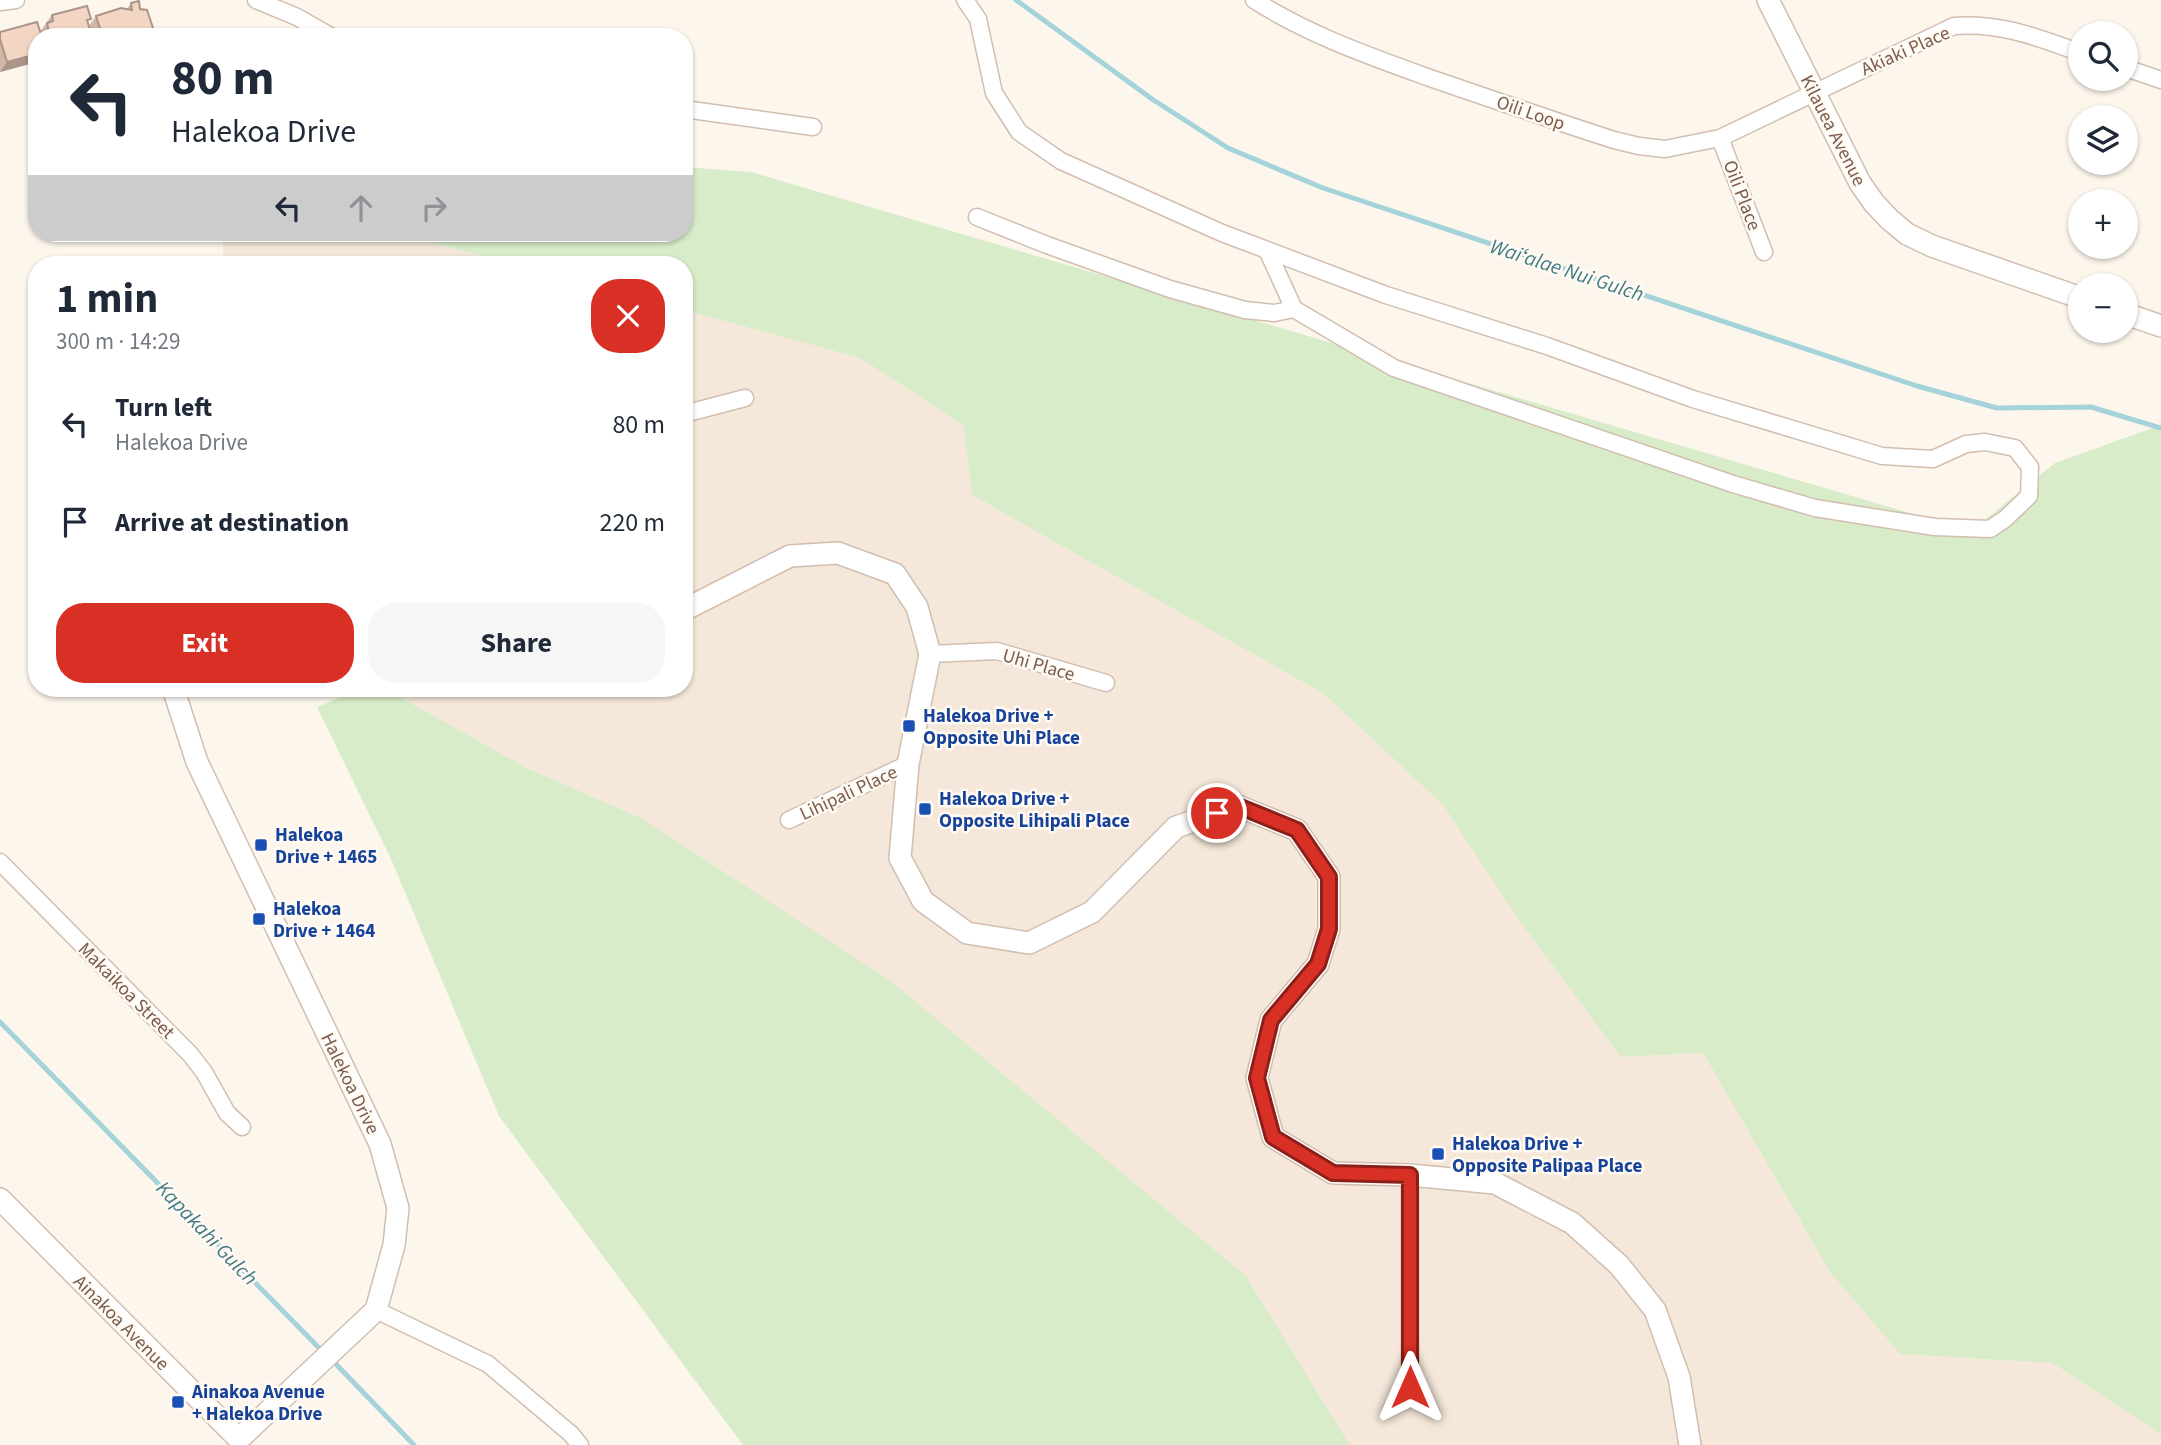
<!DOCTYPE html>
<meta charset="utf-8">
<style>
body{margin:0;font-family:"Source Sans 3",sans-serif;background:#f6f6f7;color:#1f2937;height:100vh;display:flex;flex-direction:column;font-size:26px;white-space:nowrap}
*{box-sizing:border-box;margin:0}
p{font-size:23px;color:#747a83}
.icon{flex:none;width:38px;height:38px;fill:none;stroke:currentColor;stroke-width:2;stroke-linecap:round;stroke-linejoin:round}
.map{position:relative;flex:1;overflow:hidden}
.side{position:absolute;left:28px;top:256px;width:665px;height:441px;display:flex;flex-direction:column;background:#fff;border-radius:28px;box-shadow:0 2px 5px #0004}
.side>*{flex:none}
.banner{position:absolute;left:28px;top:28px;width:665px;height:214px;border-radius:28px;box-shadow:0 2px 5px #0004;background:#fff;color:#1f2937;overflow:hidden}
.fabs{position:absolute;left:2068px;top:21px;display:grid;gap:14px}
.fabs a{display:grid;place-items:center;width:70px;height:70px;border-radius:50%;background:#fff;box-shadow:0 2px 5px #0004;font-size:35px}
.pin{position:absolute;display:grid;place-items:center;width:60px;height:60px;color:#fff;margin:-30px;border:4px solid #fff;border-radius:50%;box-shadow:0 2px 7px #0007}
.me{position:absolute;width:77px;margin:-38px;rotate:0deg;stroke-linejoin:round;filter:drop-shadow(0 0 5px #0008)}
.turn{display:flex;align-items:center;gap:24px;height:147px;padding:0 28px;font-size:32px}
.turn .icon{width:91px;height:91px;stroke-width:2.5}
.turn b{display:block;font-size:49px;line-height:60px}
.lanes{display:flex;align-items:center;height:66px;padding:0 28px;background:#0003;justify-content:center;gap:35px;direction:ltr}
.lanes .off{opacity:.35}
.round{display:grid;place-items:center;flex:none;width:74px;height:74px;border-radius:28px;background:#f6f6f7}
.overview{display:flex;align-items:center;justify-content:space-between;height:119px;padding:0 28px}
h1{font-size:42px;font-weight:700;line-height:52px}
.action{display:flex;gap:14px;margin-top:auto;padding:14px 28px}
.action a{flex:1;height:80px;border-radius:28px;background:#d93025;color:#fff;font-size:28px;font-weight:700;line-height:80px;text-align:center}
.action a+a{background:#f6f6f7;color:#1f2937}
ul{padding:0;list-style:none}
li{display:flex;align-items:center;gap:21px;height:98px;padding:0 28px}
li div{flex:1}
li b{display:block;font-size:26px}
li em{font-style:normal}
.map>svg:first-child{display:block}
.residential{fill:#f5e8da}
.green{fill:#d8ecc9}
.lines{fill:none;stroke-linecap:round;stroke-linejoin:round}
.stream{stroke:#a5d3da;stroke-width:5}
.minor-casing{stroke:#d1beb0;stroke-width:19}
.tertiary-casing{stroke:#d1beb0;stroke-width:24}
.minor{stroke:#fff;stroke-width:16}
.tertiary{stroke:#fff;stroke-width:21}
.wall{fill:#d1b7a8}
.shaded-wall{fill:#aa9588}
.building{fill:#f3d5c3;stroke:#aa9588;stroke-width:2}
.route-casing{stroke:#8d1f18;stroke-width:18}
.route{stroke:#d93025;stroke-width:12}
.transit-dot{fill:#1a4fb4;stroke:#fffaf3;stroke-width:2.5}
.labels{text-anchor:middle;stroke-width:5;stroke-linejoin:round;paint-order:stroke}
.street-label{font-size:19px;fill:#7a5c4d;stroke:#fffaf3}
.transit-label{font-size:19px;font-weight:bold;fill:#164399;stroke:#fffaf3;text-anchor:start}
.water-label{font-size:21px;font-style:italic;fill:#437c86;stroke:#fffaf3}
</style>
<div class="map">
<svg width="2161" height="1445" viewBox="0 0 2161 1445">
<rect width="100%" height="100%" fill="#fdf6ec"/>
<!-- residential -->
<path class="residential" d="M222,233H396L513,264H224Z
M684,310L860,358L963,425L972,495L1324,694L1443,805L1518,919L1621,1057L1703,1053L1830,1272L1900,1354L2052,1363L2161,1434V1445H1350L1246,1276L641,818L527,768L384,688H684Z"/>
<!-- green -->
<path class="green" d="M684,167L751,172L1971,531L2055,463L2161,425V1434L2052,1363L1900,1354L1830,1272L1703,1053L1621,1057L1518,919L1443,805L1324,694L972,495L963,425L860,358L684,310V264H513L396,233H684Z
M362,688H384L527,768L641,818L892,982L1246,1276L1350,1445H743L499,1116L391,859L317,707Z"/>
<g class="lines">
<!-- stream -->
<path class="stream" d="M1016,0L1152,99L1228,148L1323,188L1917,386L1997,408L2091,407L2161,428
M0,1022L324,1353
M331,1359L414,1445"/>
<!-- minor casing -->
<g class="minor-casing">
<path id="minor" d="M256,0L297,17L332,37
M965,0L978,19L994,93L1019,132L1061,161L1222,233L1386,295L1547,346L1693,399L1882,456L1933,459L1966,444L1985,442L2015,448L2030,467L2029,496L2005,519L1990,529L1935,527L1815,508L1733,484L1394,368L1294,309L1274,313L1245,310L1170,289L1047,245L977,217
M1254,0C1309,35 1369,56 1430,78C1491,99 1552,120 1614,140L1639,146L1665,149L1720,138L1954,26C2003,23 2036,37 2081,53
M0,2L16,0
M2126,68L2161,80
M684,109L813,127
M1720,138L1764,252
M1267,250L1294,309
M684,414L745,398
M930,654L997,651L1106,683
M789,820L908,764
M0,862L190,1054L204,1072L227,1113L242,1127
M1410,1175V1387
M376,1310L488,1364L571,1434L580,1445"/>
</g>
<!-- tertiary casing -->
<g class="tertiary-casing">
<path id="tertiary" d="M1768,0L1860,183L1874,203L1889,219L1907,234L1932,246L2081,298
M2126,314L2161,326
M684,610L790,556L838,553L895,574L917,607L930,654L908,764L900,858L923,901L967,933L1029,943L1092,912L1176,827L1238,806L1297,830L1329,877V929L1318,964L1271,1020L1257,1078L1273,1137L1333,1173L1410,1175L1495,1183L1572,1223L1619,1265L1655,1310L1679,1377L1690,1445
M0,1199L239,1439L376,1310L394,1245L398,1208L380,1144L197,762L173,688"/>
</g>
<!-- minor -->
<use href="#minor" class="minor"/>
<!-- tertiary -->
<use href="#tertiary" class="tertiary"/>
</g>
<!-- wall -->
<path class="wall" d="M131,3L140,9L156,37H93L89,26L96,16L127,9Z
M52,15L88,23L92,37H37V62L0,72V32H40Z"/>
<!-- shaded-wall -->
<path class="shaded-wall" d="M37,54V62L0,72L7,62Z"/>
<!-- building -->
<path class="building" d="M139,1L140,9L147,10L156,37H103L96,16L121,8L132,10L131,3Z
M87,6L91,19L87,20L92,37H50L47,23L53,21L52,15Z
M37,22L42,37H37V54L7,62L0,39V32Z"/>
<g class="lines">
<!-- route casing -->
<g class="route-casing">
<path id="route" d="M1217,813L1238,806L1297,830L1329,877V929L1318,964L1271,1020L1257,1078L1273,1137L1333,1173L1410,1175V1387"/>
</g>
<!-- route -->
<use href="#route" class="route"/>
</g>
<!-- markers -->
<g class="transit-dot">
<rect x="902" y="719" width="14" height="14" rx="3.5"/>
<rect x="918" y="802" width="14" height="14" rx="3.5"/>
<rect x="254" y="838" width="14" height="14" rx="3.5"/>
<rect x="252" y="912" width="14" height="14" rx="3.5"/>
<rect x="1431" y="1147" width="14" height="14" rx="3.5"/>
<rect x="171" y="1395" width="14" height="14" rx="3.5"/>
</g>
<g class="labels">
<!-- street labels -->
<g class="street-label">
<text transform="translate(1905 50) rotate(-24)" y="7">Akiaki Place</text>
<text transform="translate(1531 112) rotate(19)" y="7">Oili Loop</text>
<text transform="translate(1834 130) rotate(63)" y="7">Kilauea Avenue</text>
<text transform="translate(1743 195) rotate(69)" y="7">Oili Place</text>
<text transform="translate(1039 664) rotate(16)" y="7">Uhi Place</text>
<text transform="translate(848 792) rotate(-25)" y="7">Lihipali Place</text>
<text transform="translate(127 990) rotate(45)" y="7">Makaikoa Street</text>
<text transform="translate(351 1083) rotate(64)" y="7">Halekoa Drive</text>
<text transform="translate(122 1322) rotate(45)" y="7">Ainakoa Avenue</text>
</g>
<!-- transit labels -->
<g class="transit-label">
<text x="923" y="722">Halekoa Drive +<tspan x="923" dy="22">Opposite Uhi Place</tspan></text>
<text x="939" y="805">Halekoa Drive +<tspan x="939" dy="22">Opposite Lihipali Place</tspan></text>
<text x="275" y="841">Halekoa<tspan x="275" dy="22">Drive + 1465</tspan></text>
<text x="273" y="915">Halekoa<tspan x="273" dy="22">Drive + 1464</tspan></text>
<text x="1452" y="1150">Halekoa Drive +<tspan x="1452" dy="22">Opposite Palipaa Place</tspan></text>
<text x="192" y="1398">Ainakoa Avenue<tspan x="192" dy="22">+ Halekoa Drive</tspan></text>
</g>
<!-- water labels -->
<g class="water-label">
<text transform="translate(1567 270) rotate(18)" y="7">Waiʻalae Nui Gulch</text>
<text transform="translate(207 1233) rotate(46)" y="7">Kapakahi Gulch</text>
</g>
</g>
</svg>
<div class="fabs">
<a><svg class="icon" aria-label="search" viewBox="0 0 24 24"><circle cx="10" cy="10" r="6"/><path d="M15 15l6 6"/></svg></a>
<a><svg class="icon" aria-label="layers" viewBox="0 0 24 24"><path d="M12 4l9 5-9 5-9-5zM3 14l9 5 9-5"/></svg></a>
<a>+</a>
<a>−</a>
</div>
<div class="pin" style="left:1217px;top:813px;background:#d93025"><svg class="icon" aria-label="arrive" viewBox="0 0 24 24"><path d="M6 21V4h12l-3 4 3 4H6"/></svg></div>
<svg class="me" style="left:1410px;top:1387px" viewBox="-20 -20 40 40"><path d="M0-17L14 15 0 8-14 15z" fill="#d93025" stroke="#fff" stroke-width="4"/></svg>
<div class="banner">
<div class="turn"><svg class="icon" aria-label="left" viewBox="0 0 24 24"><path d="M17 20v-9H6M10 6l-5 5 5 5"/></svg><div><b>80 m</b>Halekoa Drive</div></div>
<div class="lanes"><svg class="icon" aria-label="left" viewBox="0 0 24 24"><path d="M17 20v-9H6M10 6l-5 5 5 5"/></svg><svg class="icon off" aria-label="ahead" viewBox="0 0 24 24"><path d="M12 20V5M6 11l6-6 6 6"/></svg><svg class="icon off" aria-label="right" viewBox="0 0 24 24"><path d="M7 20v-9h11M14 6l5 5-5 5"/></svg></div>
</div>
<section class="side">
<div class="overview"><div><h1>1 min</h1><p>300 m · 14:29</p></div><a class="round" style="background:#d93025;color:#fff"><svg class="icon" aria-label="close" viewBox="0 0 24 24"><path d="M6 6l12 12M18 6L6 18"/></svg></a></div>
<ul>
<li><svg class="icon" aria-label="left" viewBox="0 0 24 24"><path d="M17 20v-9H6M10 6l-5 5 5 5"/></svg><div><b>Turn left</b><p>Halekoa Drive</p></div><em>80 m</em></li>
<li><svg class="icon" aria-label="arrive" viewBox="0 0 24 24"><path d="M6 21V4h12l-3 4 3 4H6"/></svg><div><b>Arrive at destination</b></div><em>220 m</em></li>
</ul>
<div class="action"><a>Exit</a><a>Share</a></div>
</section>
</div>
